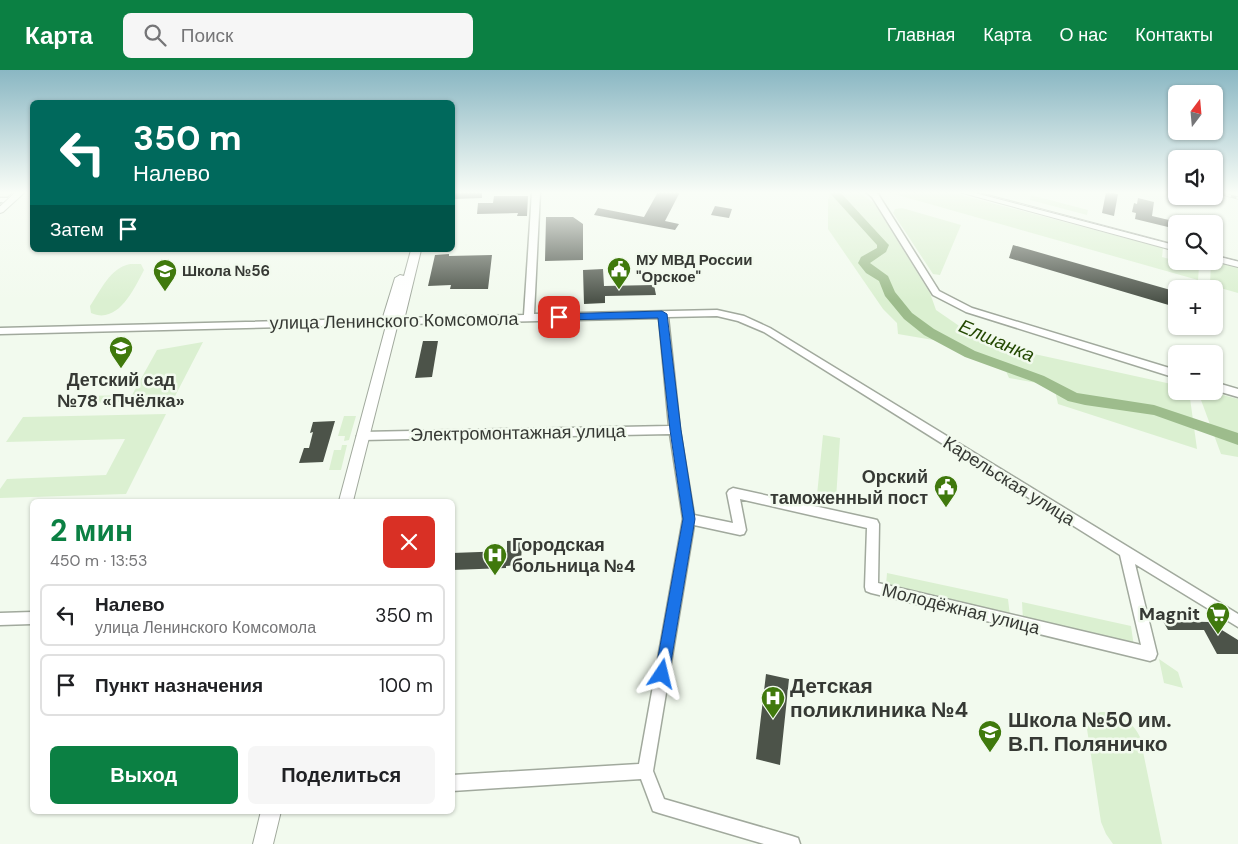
<!DOCTYPE html>
<html lang="ru">
<meta charset="utf-8">
<style>
body{margin:0;font-family:"DM Sans",sans-serif;background:#f6f6f6;color:#202124;height:100vh;display:flex;flex-direction:column;font-size:19px;white-space:nowrap}
*{box-sizing:border-box;margin:0}
p{font-size:16px;color:#757577}
.icon{flex:none;width:28px;height:28px;fill:none;stroke:currentColor;stroke-width:2;stroke-linecap:round;stroke-linejoin:round}
.map{position:relative;flex:1;overflow:hidden}
.side{position:absolute;left:30px;top:429px;width:425px;height:315px;display:flex;flex-direction:column;background:#fff;border-radius:8px;box-shadow:0 1px 4px #0004}
.side>*{flex:none}
.guide{position:absolute;left:30px;top:30px;width:425px;height:152px;border-radius:8px;box-shadow:0 1px 4px #0004;background:#00695c;color:#fff;overflow:hidden}
.needle{width:32px;rotate:16deg}
.controls{position:absolute;left:1168px;top:15px;display:grid;gap:10px}
.controls a{display:grid;place-items:center;width:55px;height:55px;border-radius:8px;background:#fff;box-shadow:0 1px 4px #0004;font-size:25px}
.pin{position:absolute;display:grid;place-items:center;width:42px;height:42px;color:#fff;margin:-21px;border-radius:10px;box-shadow:0 2px 8px #0006}
.me{position:absolute;width:55px;margin:-28px;rotate:10deg;stroke-linejoin:round;filter:drop-shadow(0 0 4px #0008)}
.turn{display:flex;align-items:center;gap:18px;height:105px;padding:0 20px;font-size:22px}
.turn .icon{width:65px;height:65px;stroke-width:2.5}
.turn b{display:block;font-size:35px;line-height:42px}
.then{display:flex;align-items:center;height:48px;padding:0 20px;background:#0003;gap:10px;font-size:19px}
.round{display:grid;place-items:center;flex:none;width:52px;height:52px;border-radius:8px;background:#f6f6f6}
.overview{display:flex;align-items:center;justify-content:space-between;height:85px;padding:0 20px}
h1{font-size:30px;font-weight:700;line-height:38px;color:#0b8043}
.action{display:flex;gap:10px;margin-top:auto;padding:10px 20px}
.action a{flex:1;height:58px;border-radius:8px;background:#0b8043;color:#fff;font-size:20px;font-weight:700;line-height:58px;text-align:center}
.action a+a{background:#f6f6f6;color:#202124}
ul{padding:0;list-style:none}
li{display:flex;align-items:center;gap:15px;height:62px;margin:0 10px 8px;padding:0 10px;border:2px solid #e0e0e0;border-radius:8px}
li div{flex:1}
li b{display:block;font-size:19px}
li em{font-style:normal}
header{display:flex;align-items:center;gap:30px;box-sizing:border-box;height:70px;padding:0 25px;background:#0b8043;color:#fff}
header strong{font-size:24px}
nav{display:flex;gap:28px;margin-inline-start:auto;font-size:18px}
.search{width:350px;height:45px;background:#f6f6f6;display:flex;align-items:center;gap:12px;box-sizing:border-box;padding:0 18px;border-radius:8px;color:#757577;font-size:19px}
.map>svg:first-child{display:block}
.green{fill:#dbf0d1}
.lines{fill:none;stroke-linecap:round;stroke-linejoin:round}
.river{fill:#9dbc8c;fill-rule:evenodd}
.building{fill:#4c5349}
.minor-casing{stroke:#a1a99d;stroke-width:3}
.major-casing{stroke:#a1a99d;stroke-width:2}
.minor{fill:#fff;fill-rule:evenodd}
.major{fill:#fff;fill-rule:evenodd}
.tram{stroke:#989e95;stroke-width:1}
.rail-casing{stroke:#989e95;stroke-width:3}
.rail{stroke:#f2faee;stroke-width:2;stroke-dasharray:5.5;stroke-linecap:butt}
.route{fill:#1a73e8;stroke:#114b97}
.labels{text-anchor:middle;stroke-width:5;stroke-linejoin:round;paint-order:stroke}
.far-poi-label{font-size:15px;font-weight:bold;fill:#363934;stroke:#f2faee;text-anchor:start}
.street-label{font-size:18px;fill:#363934;stroke:#f2faee}
.poi-label{font-size:18px;font-weight:bold;fill:#363934;stroke:#f2faee;text-anchor:end}
.water-label{font-size:19px;font-style:italic;fill:#234801;stroke:#f2faee}
.near-poi-label{font-size:21px;font-weight:bold;fill:#363934;stroke:#f2faee;text-anchor:start}
</style>
<header>
<strong>Карта</strong>
<div class="search"><svg class="icon" aria-label="search" viewBox="0 0 24 24"><circle cx="10" cy="10" r="6"/><path d="M15 15l6 6"/></svg>Поиск</div>
<nav><a>Главная</a><a>Карта</a><a>О нас</a><a>Контакты</a></nav>
</header>
<div class="map">
<svg width="1238" height="774" viewBox="0 0 1238 774">
<rect width="100%" height="100%" fill="#f2faee"/>
<!-- green -->
<path class="green" d="M831,122H859L874,133L930,223L936,240L984,273L1176,315V321H1189L1197,379L1058,334L1054,316L1009,308L1002,292L945,272L898,264L897,253L883,239L828,159V130Z
M887,122H950L1163,178L1162,187L1199,197L1198,210Z
M1031,125L1088,140L1087,145L1030,130Z
M902,138L961,155L940,205L933,204L893,143L895,139Z
M1214,190L1238,196V223L1210,215L1211,191Z
M130,194H141L144,200C134,219 118,255 91,243L90,236C101,220 110,198 130,194Z
M203,272L173,330L83,333L87,326L132,325L157,280Z
M1208,321L1238,329V387L1221,384L1201,330Z
M166,344L126,424L0,428V419L7,409L106,405L125,369L6,372L23,347Z
M344,346H356L349,370L344,371L345,366H338Z
M823,365L840,368L836,429L817,425Z
M342,375H347L341,400H329L334,380H341Z
M887,503L1008,529L1010,546L886,515Z
M1022,532L1131,556L1134,577L1023,550Z
M1159,589L1178,602L1183,618L1164,613Z
M1100,642C1118,642 1133,652 1140,667L1162,774H1113L1106,764L1101,752L1087,659L1091,648Z"/>
<g class="lines">
<!-- river -->
<path class="river" d="M829,122H840L887,173L889,175L886,182L870,193L888,206L895,222L912,243L934,259L975,281L1044,306L1077,323L1154,335L1238,363V375L1154,345L1085,335L1068,331L1034,312L965,287L924,265L904,249L885,226L879,211L866,203L858,193L861,187L877,178V175Z"/>
</g>
<!-- building -->
<path class="building" d="M453,122H482V128L452,129Z
M658,122H680L665,151L679,154L675,160L594,145L598,138L644,147Z
M1106,122L1118,124L1114,146L1102,143Z
M494,126H528L527,146H517L518,143L477,144L478,133H493Z
M1138,128L1154,132L1152,146L1169,150L1168,157L1135,149L1136,143L1132,142L1134,133L1137,134Z
M715,136L732,139L729,148L711,145Z
M546,147H573L583,154V190L545,191Z
M1013,175L1174,221L1172,236L1009,188Z
M449,184V186L492,185L488,219H450L451,215L428,216L435,185Z
M603,199L604,216L654,215L656,225L605,226V233L584,234L583,200Z
M423,271H438L432,307L415,308Z
M335,351L323,392L299,393L304,378H309L313,362L310,363L313,352Z
M522,470L521,495L506,496V498L452,500V483L507,481V471Z
M1163,551L1209,552L1238,570V584H1217L1204,560H1168Z
M766,604L789,609L780,695L756,689Z"/>
<g class="lines">
<!-- minor casing -->
<g class="minor-casing">
<path id="minor" d="M532,122H540L534,244L717,240L744,246L770,258L1238,544V557L1135,494L1157,584L1155,589L1150,591L871,523L866,521L865,517L867,458L740,429L746,460L744,464L740,465L694,455L653,701L664,729L792,766L798,768L800,774H764L659,743L653,741L641,709L452,721V705L639,694L683,449L670,364L362,370L357,366L362,362L669,356L659,248L0,264V258L524,245ZM717,246L738,251L764,262L1120,485L1141,575L878,513L879,454L877,450L873,449L733,418L729,420L727,423L733,453L694,445L680,360L668,247Z
M866,122H875L878,124L939,221L972,238L1176,300V308L966,242L933,225L872,127Z
M0,128H11L15,130L11,132H0Z
M1214,312L1238,319V327L1214,320Z
M32,542V554L0,555V543Z"/>
</g>
<!-- major casing -->
<g class="major-casing">
<path id="major" d="M14,122H25L3,142L0,143V135Z
M959,122H976L1176,175V181Z
M411,180H421L405,246L398,253L353,431H339L387,252L383,247L395,208L400,205L404,206Z
M1214,185L1238,191V197L1214,191Z
M261,741H281L273,774H253Z"/>
</g>
<!-- minor -->
<use href="#minor" class="minor"/>
<!-- major -->
<use href="#major" class="major"/>
<!-- tram -->
<path class="tram" d="M973,122L1176,175
M0,136L15,122
M1214,185L1238,191"/>
<!-- rail casing -->
<g class="rail-casing">
<path id="rail" d="M1215,122L1238,128"/>
</g>
<!-- rail -->
<use href="#rail" class="rail"/>
</g>
<!-- sky -->
<linearGradient id="sky" x2="0" y2="1"><stop stop-color="#8ab7c3"/><stop offset="0.53" stop-color="#f9fdf7"/><stop offset="1" stop-color="#f9fdf7" stop-opacity="0"/></linearGradient>
<rect width="1238" height="231" fill="url(#sky)"/>
<!-- route -->
<path class="route" d="M662,241L667,244L681,360L695,449L669,604L667,609L662,611L657,609L655,604L683,449L670,360L658,248L559,250L554,247L559,244Z"/>
<!-- icons -->
<defs>
<g id="civic-pin" transform="scale(1.25)"><path d="M0 17L-7.5 6A9.5 9.5 0 1 1 7.5 6Z" fill="#40790d" stroke="#f2faee"/><path d="M-.6-6.5H3V-4.5H.6V-3L4-1V1h2V6H-6V1h2V-1L-.6-3ZM-1.2 2.5V6h2.4V2.5Z" fill="#fff"/></g>
<g id="school-pin" transform="scale(1.25)"><path d="M0 17L-7.5 6A9.5 9.5 0 1 1 7.5 6Z" fill="#40790d" stroke="#f2faee"/><path d="M0-5L7-2L0 1L-7-2ZM-4 1L0 2.5L4 1V4Q0 6-4 4Z" fill="#fff"/></g>
<g id="hospital-pin" transform="scale(1.25)"><path d="M0 17L-7.5 6A9.5 9.5 0 1 1 7.5 6Z" fill="#40790d" stroke="#f2faee"/><path d="M-5-5h3v3.5h4V-5h3V5h-3V1.5h-4V5h-3Z" fill="#fff"/></g>
<g id="supermarket-pin" transform="scale(1.25)"><path d="M0 17L-7.5 6A9.5 9.5 0 1 1 7.5 6Z" fill="#40790d" stroke="#f2faee"/><path d="M-6-5.5h2.5l.6 2H6L4.5 2H-2.5L-4.4-4H-6ZM-1.5 3.2a1.3 1.3 0 1 0 .1 0ZM3 3.2a1.3 1.3 0 1 0 .1 0Z" fill="#fff"/></g>
</defs>
<g fill-rule="evenodd">
<use href="#civic-pin" x="619" y="199"/>
<use href="#school-pin" x="165" y="201"/>
<use href="#school-pin" x="121" y="278"/>
<use href="#civic-pin" x="946" y="417"/>
<use href="#hospital-pin" x="495" y="485"/>
<use href="#supermarket-pin" x="1218" y="544"/>
<use href="#hospital-pin" x="773" y="628"/>
<use href="#school-pin" x="990" y="662"/>
</g>
<g class="labels">
<!-- far-poi labels -->
<g class="far-poi-label">
<text x="636" y="195">МУ МВД России<tspan x="636" dy="17">"Орское"</tspan></text>
<text x="182" y="206">Школа №56</text>
</g>
<!-- street labels -->
<g class="street-label">
<text transform="translate(394 251) rotate(-1)" y="6">улица Ленинского Комсомола</text>
<text transform="translate(518 363) rotate(-1)" y="6">Электромонтажная улица</text>
<text transform="translate(1009 411) rotate(32)" y="6">Карельская улица</text>
<text transform="translate(961 539) rotate(14)" y="6">Молодёжная улица</text>
</g>
<!-- poi labels -->
<g class="poi-label">
<text x="121" y="316" text-anchor="middle">Детский сад<tspan x="121" dy="21">№78 «Пчёлка»</tspan></text>
<text x="928" y="413">Орский<tspan x="928" dy="21">таможенный пост</tspan></text>
<text x="512" y="481" text-anchor="start">Городская<tspan x="512" dy="21">больница №4</tspan></text>
<text x="1200" y="550">Magnit</text>
</g>
<!-- water labels -->
<g class="water-label">
<text transform="translate(997 270) rotate(23)" y="7">Елшанка</text>
</g>
<!-- near-poi labels -->
<g class="near-poi-label">
<text x="790" y="623">Детская<tspan x="790" dy="24">поликлиника №4</tspan></text>
<text x="1008" y="657">Школа №50 им.<tspan x="1008" dy="24">В.П. Поляничко</tspan></text>
</g>
</g>
</svg>
<div class="controls">
<a><svg class="needle" viewBox="-14 -14 28 28"><path d="M0-13l5 13h-10z" fill="#e53935"/><path d="M0 13l5-13h-10z" fill="#757577"/></svg></a>
<a><svg class="icon" aria-label="sound" viewBox="0 0 24 24"><path d="M4 9h4l5-4v14l-5-4H4zM17 9q2 3 0 6"/></svg></a>
<a><svg class="icon" aria-label="search" viewBox="0 0 24 24"><circle cx="10" cy="10" r="6"/><path d="M15 15l6 6"/></svg></a>
<a>+</a>
<a>−</a>
</div>
<div class="pin" style="left:559px;top:247px;background:#d93025"><svg class="icon" aria-label="arrive" viewBox="0 0 24 24"><path d="M6 21V4h12l-3 4 3 4H6"/></svg></div>
<svg class="me" style="left:662px;top:604px" viewBox="-20 -20 40 40"><path d="M0-17L14 15 0 8-14 15z" fill="#1a73e8" stroke="#fff" stroke-width="4"/></svg>
<div class="guide">
<div class="turn"><svg class="icon" aria-label="left" viewBox="0 0 24 24"><path d="M17 20v-9H6M10 6l-5 5 5 5"/></svg><div><b>350 m</b>Налево</div></div>
<div class="then">Затем<svg class="icon" aria-label="arrive" viewBox="0 0 24 24"><path d="M6 21V4h12l-3 4 3 4H6"/></svg></div>
</div>
<section class="side">
<div class="overview"><div><h1>2 мин</h1><p>450 m · 13:53</p></div><a class="round" style="background:#d93025;color:#fff"><svg class="icon" aria-label="close" viewBox="0 0 24 24"><path d="M6 6l12 12M18 6L6 18"/></svg></a></div>
<ul>
<li><svg class="icon" aria-label="left" viewBox="0 0 24 24"><path d="M17 20v-9H6M10 6l-5 5 5 5"/></svg><div><b>Налево</b><p>улица Ленинского Комсомола</p></div><em>350 m</em></li>
<li><svg class="icon" aria-label="arrive" viewBox="0 0 24 24"><path d="M6 21V4h12l-3 4 3 4H6"/></svg><div><b>Пункт назначения</b></div><em>100 m</em></li>
</ul>
<div class="action"><a>Выход</a><a>Поделиться</a></div>
</section>
</div>
